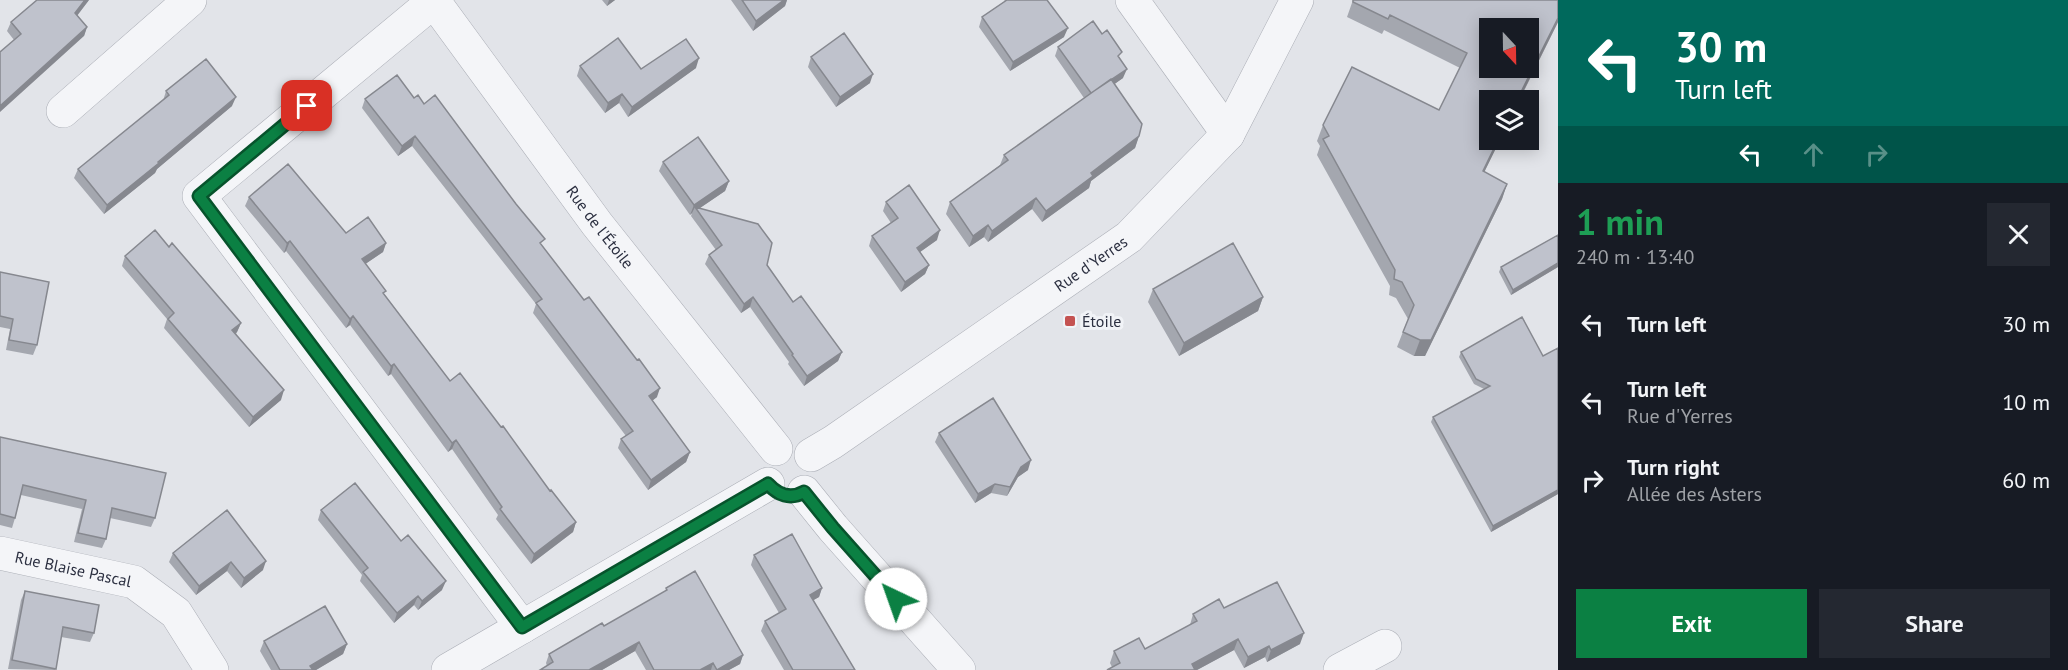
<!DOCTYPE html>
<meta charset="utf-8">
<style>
body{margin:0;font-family:"PT Sans",sans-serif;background:#242831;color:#f1f3f6;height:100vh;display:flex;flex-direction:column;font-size:22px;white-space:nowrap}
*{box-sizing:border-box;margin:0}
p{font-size:20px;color:#9ea1a6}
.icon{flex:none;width:33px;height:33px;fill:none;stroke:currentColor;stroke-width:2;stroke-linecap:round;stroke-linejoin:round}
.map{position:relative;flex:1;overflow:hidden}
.side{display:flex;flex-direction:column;background:#171b24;width:510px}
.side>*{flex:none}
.guide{background:#00695c;color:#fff;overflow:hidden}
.needle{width:39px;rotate:158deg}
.controls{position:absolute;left:1479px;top:18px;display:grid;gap:12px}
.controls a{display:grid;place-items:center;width:60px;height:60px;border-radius:0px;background:#171b24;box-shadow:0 3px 15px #0003;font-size:30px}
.pin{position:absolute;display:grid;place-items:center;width:51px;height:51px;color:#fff;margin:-26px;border-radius:12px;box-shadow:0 3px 9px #0006}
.me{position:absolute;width:66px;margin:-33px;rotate:318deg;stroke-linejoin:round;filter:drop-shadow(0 0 4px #0008)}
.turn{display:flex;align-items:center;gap:21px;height:126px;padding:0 18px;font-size:27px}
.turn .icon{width:78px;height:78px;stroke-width:2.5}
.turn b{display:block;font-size:42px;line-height:51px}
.lanes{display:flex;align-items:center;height:57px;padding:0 18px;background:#0003;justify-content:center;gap:30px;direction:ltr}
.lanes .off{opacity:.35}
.round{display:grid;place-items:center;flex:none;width:63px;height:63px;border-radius:0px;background:#242831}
.summary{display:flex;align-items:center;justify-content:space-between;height:102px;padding:0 18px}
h1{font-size:36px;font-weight:700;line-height:45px;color:#1e9e55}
.action{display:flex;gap:12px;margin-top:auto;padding:12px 18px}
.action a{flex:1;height:69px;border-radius:0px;background:#0b8043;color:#fff;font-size:24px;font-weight:700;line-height:69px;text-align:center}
.action a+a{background:#242831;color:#f1f3f6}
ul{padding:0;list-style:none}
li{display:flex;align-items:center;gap:18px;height:78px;padding:0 18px}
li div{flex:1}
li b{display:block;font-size:22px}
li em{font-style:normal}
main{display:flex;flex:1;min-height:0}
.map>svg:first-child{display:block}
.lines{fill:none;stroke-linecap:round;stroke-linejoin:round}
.minor-casing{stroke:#abaeb6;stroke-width:34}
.minor{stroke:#f4f5f8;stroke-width:33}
.wall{fill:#a4a7af}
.shaded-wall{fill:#86888f}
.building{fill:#bfc2cc;stroke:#86888f;stroke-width:1.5;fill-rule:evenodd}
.route-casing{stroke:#07532c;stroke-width:15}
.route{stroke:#0b8043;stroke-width:10}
.poi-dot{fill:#c45251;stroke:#f1f3f7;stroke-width:2}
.labels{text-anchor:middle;stroke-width:6;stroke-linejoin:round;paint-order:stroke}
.street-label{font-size:16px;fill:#2b2f40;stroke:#f1f3f7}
.poi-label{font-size:16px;fill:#2b2f40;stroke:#f1f3f7;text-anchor:start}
</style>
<main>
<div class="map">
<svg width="1558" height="670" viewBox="0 0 1558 670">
<rect width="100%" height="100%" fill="#e2e4e9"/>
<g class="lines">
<!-- minor casing -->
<g class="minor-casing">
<g id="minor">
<path id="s1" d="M433,0L597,224L776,449"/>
<path d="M1132,0L1228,134"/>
<path d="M434,1L199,196L522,627"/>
<path d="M63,111L190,0"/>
<path id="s2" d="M811,455L833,442L1129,237L1228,134L1297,0"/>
<path d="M804,492L833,528L959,670"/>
<path id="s3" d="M0,553L134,582L176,613L212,670"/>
<path d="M448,670L768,484"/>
<path d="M1340,670L1385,646"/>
</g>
</g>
<!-- minor -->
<use href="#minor" class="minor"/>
</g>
<!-- wall -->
<path class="wall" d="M89,0L77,16L87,27L84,36L14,40L7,31L11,22Z
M602,0H615L607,6Z
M731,0H787L785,6L753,31Z
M1004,0H1047L1064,37L1010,71L979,27L982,17L1005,1Z
M1353,0H1558V22L1484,172L1507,184L1502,199L1425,356H1414L1397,347L1408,319L1396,298L1389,295L1390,286L1317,155L1320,146L1317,141L1323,125L1439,110L1460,68L1384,30L1382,34L1347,17Z
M1058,47L1120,58L1123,78L1114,84L1139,136L1135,148L1091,181L1089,188L1042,222L1032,209L988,242L984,237L969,247L946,214L950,202L1000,165L1004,155L1084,98L1055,56Z
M811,57L870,83L836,107L808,67Z
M580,66L641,69L696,68L628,117L619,103L605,113L577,76Z
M166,91L232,106L157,169L155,173L104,214L74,178L78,169L163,101Z
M414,98L542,246L657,397L652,401L690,452L686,462L648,490L618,448L621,439L626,436L533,313L536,304L412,146L398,156L362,108L365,99Z
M663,162L729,181L725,191L700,208L767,265L793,302L842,352L838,361L804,386L788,364L789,362L750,307L741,313L705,264L709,255L716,250L691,216L692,213L690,215L659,171Z
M249,197L346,233L386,243L383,252L365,264L385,295L450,381L501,427L550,491L576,522L573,532L531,564L496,519L498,515L452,449L448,452L391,374L388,376L350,325L346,328L286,251L284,253L245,206Z
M886,202L937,240L920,252L929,265L925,274L901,292L869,246L872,236L891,223L883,211Z
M1558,235V267L1511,295L1499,272L1501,267Z
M169,247L241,323L237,332L236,334L281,400L249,427L164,328L167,319L122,266L125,256Z
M0,272L37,345L33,355L6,350L10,329L0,327Z
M1153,289L1263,297L1258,311L1179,356L1148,302Z
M1558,348V494L1491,532L1431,422L1433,417L1484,389L1474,384L1459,357L1461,352L1543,356Z
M939,433L1028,470L1018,477L1007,496L991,493L975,503L935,442Z
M0,437L155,518L151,527L110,518L106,539L102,548L74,542L82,509L21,495L15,518L12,528L0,525Z
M227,510L263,570L241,588L227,571L196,595L169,562L173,553Z
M321,510L401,541L442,590L418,610L414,605L394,623L360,581L362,575L318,520Z
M754,555L822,588L819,597L813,600L855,670H784L761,631L765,621L779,613L751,565Z
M666,588L743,655L740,664L729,670H646L635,651L602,670H540L547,666L546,663L549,654L604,626L665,592Z
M25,591L94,633L90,642L61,637L55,670L8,669L21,600Z
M1224,608L1300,644L1267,662L1265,657L1244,668L1234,650L1197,670H1107L1112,667L1110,663L1114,651L1145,649L1190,625L1193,614Z
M264,641L347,644L343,654L316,670H271L260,651Z"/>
<!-- shaded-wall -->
<path class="shaded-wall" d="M85,0H89L72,22L75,13Z
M609,0H615L607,6Z
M784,0H787L785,6L753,31L756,21Z
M1558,18V22L1519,100H1517Z
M87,27L84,36L0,112V106Z
M1068,28L1064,37L1010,71L1013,62Z
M699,58L696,68L628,117L632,107Z
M1127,69L1123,78L1088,103L1091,94Z
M873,74L870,83L836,107L840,97Z
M622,94L619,103L605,113L608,103Z
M236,97L232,106L157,169L155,173L104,214L107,205Z
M415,136L412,146L398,156L402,146Z
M1139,136L1135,148L1091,181L1089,188L1042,222L1046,211L1091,173Z
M1498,140H1500L1477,187L1483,171Z
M729,181L725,191L697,210L695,207L692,213L690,215L694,205Z
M1507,184L1502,199L1425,356H1414L1420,340Z
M1036,198L1032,209L988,242L992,231Z
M988,225L984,237L969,247L973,236Z
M940,230L937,240L913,257L917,248Z
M290,241L286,251L284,253L287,243Z
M386,243L383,252L358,269L362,259Z
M1558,263V267L1511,295L1513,290Z
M929,265L925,274L901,292L905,282Z
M753,297L750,307L741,313L744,304Z
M1263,297L1258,311L1179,356L1184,343Z
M353,316L350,325L346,328L350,319Z
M241,323L237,332L229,339L232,330Z
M842,352L838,361L804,386L807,376Z
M394,364L391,374L388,376L391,366Z
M660,388L657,397L645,406L649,396Z
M284,390L281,400L249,427L253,417Z
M456,440L452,449L448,452L452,443Z
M690,452L686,462L648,490L651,480Z
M1031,460L1028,470L1018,477L1007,496L1010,487L1021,467Z
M995,484L991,493L975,503L978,494Z
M1558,490V494L1491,532L1493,526Z
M576,522L573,532L531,564L534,554Z
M266,561L263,570L241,588L244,578Z
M231,562L227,571L196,595L199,586Z
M446,581L442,590L418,610L422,601Z
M822,588L819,597L807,604L810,595Z
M418,596L414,605L394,623L397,613Z
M1304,633L1300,644L1267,662L1271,650Z
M1238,639L1234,650L1197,670H1189L1192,664Z
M639,642L635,651L602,670H589Z
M347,644L343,654L316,670H309L310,666Z
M1269,646L1265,657L1244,668L1248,657Z
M743,655L740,664L729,670H717Z
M713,663L711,670H700Z"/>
<!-- building -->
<path class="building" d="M37,0H85L75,13L87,27L0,106V52L21,34L11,22Z
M742,0H784L756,21Z
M1007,0H1047L1068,28L1013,62L982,17Z
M1353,0H1558V18L1517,100H1490V140H1498L1483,171L1507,184L1431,340H1420L1403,332L1414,305L1402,282L1394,279L1395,270L1323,139L1329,136L1323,125L1352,67L1439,110L1467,53L1390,15L1388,19L1353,2ZM1490,28H1528V68H1490Z
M1093,21L1102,34L1107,30L1122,52L1118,56L1127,69L1091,93L1058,47Z
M844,33L873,74L840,97L811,57Z
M618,38L641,69L686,39L699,58L632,107L622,94L608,103L580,66Z
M206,59L236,97L158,162L159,163L107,205L78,169L169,95L166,91Z
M397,75L414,98L418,95L424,104L435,95L516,204L545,239L540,243L584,300L589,297L637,360L639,359L660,388L649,396L690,452L651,480L621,439L633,431L536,303L542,299L415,136L402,146L365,99Z
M1111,79L1142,124L1139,136L1091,173L1093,176L1046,211L1036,198L992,231L988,225L973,236L950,202L1008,160L1004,155Z
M698,137L729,181L694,205L663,162Z
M288,164L346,233L368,217L386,243L362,259L386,291L383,293L450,381L460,373L501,427L503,426L550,491L551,490L576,522L534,554L500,509L502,507L456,440L452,443L394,364L391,366L353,316L350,319L290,241L287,243L249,197Z
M909,185L940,230L917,248L929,265L905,282L872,236L898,218L886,202Z
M695,207L758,224L772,243L767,265L793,302L801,296L842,352L807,376L792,355L793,354L753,297L744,304L709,255L722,245Z
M155,230L169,247L172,243L241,323L232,330L284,390L253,417L168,319L174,313L125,256Z
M1558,235V263L1513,290L1501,267Z
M1233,243L1263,297L1184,343L1153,289Z
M0,272L49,282L37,345L9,340L13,319L0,316Z
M1522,317L1543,356L1558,348V490L1493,526L1433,417L1490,386L1476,379L1461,352Z
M993,398L1031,460L1021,467L1010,487L995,484L978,494L939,433Z
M0,437L166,473L155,518L112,508L106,539L78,533L86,500L23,485L15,518L0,514Z
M355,483L401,541L408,535L446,581L422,601L418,596L397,613L363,572L368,568L321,510Z
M227,510L266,561L244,578L231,562L199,586L173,553Z
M792,534L822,588L810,595L855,670H793L765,621L786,609L754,555Z
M695,571L743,655L717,670L713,663L700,670H654L639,642L589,670H540L553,662L549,654L602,623L604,626L667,590L666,588Z
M1277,582L1304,633L1271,650L1269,646L1248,657L1238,639L1192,664L1195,670H1107L1120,663L1114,651L1139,638L1145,649L1197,621L1193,614L1219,599L1224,608Z
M25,591L99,605L94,633L63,627L56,669L12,660Z
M325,606L347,644L310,666L313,670H280L264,641Z"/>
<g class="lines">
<!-- route casing -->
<g class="route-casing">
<path id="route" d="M307,106L199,196L522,627L768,484C778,495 790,500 804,492L833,528L896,599"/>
</g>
<!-- route -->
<use href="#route" class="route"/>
</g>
<!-- markers -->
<rect class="poi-dot" x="1064" y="315" width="12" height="12" rx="3"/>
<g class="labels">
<!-- street labels -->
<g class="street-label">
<text dy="6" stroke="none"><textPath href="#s1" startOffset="282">Rue de l'Étoile</textPath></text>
<text dy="6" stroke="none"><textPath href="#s2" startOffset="339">Rue d'Yerres</textPath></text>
<text dy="6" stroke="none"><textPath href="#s3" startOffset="75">Rue Blaise Pascal</textPath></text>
</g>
<!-- poi labels -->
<g class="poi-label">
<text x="1082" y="327">Étoile</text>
</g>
</g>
</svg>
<div class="controls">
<a><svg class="needle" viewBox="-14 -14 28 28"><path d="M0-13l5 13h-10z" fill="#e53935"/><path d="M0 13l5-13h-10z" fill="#9ea1a6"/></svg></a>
<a><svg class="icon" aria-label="layers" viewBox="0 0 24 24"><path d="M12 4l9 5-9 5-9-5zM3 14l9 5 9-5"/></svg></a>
</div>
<div class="pin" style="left:307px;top:106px;background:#d93025"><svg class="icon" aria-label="arrive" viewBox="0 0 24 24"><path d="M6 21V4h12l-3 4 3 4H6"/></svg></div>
<svg class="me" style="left:896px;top:599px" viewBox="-20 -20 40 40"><circle r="19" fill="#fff"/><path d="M0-13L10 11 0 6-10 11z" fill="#0b8043"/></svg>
</div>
<section class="side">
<div class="guide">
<div class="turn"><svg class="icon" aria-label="left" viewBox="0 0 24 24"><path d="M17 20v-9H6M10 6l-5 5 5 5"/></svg><div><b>30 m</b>Turn left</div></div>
<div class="lanes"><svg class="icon" aria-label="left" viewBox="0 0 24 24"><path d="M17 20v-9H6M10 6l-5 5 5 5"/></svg><svg class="icon off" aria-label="ahead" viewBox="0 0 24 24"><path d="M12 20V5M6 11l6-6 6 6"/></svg><svg class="icon off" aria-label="right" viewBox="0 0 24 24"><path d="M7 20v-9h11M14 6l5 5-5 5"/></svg></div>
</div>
<div class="summary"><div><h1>1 min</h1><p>240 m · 13:40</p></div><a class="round"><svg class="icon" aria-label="close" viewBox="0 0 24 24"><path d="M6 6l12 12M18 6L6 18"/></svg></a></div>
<ul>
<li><svg class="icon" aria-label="left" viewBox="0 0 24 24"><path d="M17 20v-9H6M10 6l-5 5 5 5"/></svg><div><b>Turn left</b></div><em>30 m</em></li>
<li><svg class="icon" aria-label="left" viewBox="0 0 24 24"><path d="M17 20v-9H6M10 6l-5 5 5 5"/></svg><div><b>Turn left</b><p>Rue d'Yerres</p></div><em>10 m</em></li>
<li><svg class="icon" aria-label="right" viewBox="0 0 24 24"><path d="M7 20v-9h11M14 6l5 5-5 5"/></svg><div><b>Turn right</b><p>Allée des Asters</p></div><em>60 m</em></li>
</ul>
<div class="action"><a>Exit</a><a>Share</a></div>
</section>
</main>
